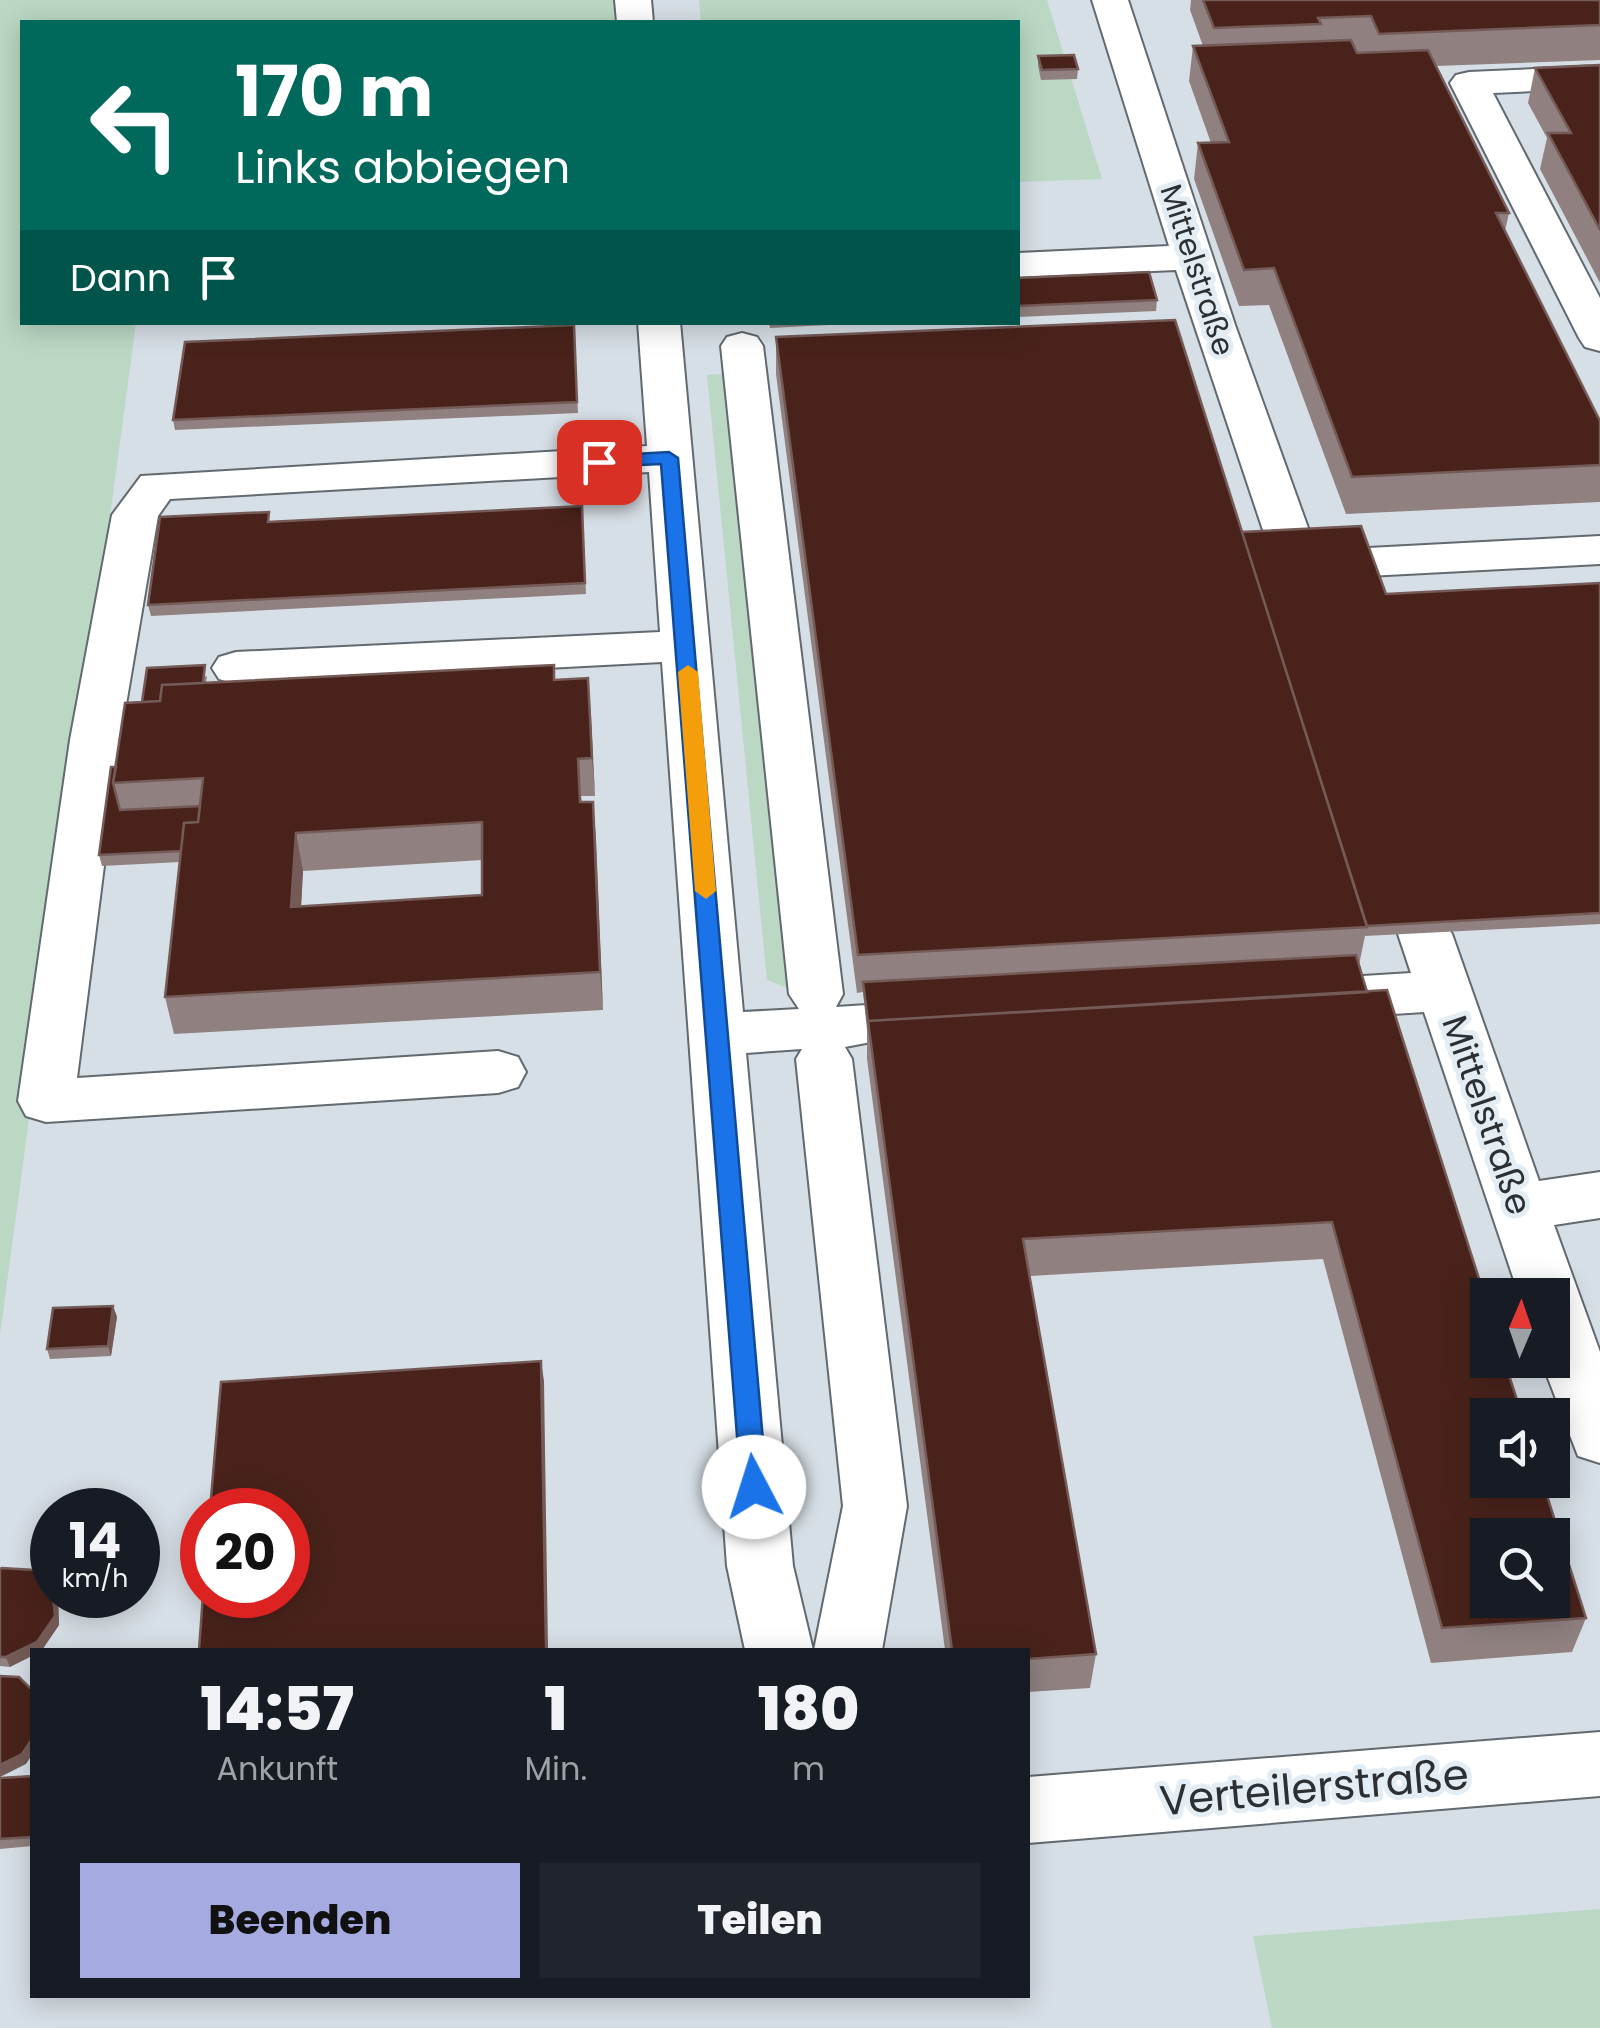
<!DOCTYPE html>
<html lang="de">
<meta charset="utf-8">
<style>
body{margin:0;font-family:Poppins,sans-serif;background:#20242c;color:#f1f3f6;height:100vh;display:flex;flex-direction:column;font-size:38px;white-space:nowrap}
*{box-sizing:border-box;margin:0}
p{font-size:32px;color:#9ea1a6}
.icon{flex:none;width:55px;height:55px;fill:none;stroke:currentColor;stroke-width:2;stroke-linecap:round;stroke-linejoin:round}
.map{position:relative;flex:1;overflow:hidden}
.side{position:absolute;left:30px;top:1648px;width:1000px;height:350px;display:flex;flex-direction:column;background:#171b24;border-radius:0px;box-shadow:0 5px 25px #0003}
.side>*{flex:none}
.hud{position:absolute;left:20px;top:20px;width:1000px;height:305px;border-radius:0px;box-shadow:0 5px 25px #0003;background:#00695c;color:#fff;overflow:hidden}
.needle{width:65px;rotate:2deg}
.fabs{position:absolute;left:1470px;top:1278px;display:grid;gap:20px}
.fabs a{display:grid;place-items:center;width:100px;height:100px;border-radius:0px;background:#171b24;box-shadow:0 5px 25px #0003;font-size:50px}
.speed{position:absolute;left:30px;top:1488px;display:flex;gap:20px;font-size:50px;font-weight:700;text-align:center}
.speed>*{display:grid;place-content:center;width:130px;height:130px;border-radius:50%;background:#171b24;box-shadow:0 5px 25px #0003;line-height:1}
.speed small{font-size:25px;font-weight:400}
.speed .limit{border:15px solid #d22;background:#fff;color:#111}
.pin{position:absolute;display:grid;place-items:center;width:85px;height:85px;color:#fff;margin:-42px;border-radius:20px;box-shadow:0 5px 15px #0006}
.me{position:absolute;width:110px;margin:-55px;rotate:355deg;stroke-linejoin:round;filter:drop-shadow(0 0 8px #0008)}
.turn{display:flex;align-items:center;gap:35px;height:210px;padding:0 50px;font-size:45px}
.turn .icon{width:130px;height:130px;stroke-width:2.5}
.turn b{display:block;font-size:70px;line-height:85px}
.then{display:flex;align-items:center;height:95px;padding:0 50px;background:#0003;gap:20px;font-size:38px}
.eta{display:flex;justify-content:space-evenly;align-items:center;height:170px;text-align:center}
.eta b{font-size:60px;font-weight:800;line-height:70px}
.primary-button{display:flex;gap:20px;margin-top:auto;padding:20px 50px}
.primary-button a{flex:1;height:115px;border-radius:0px;background:#a5aae0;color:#111;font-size:40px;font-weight:800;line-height:115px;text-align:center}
.primary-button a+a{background:#20242c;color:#f1f3f6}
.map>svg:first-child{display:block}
.green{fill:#bad8c4}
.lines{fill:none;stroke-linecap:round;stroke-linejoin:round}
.minor-casing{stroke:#62696f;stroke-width:4}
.minor{fill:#fff;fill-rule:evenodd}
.wall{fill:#908180;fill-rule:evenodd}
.shaded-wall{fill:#745b58}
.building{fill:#49231b;stroke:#745b58;stroke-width:2.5;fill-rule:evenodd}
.route{fill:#1a73e8;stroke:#114b97;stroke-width:2.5}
.slow{fill:#f59e0b}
.labels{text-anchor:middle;stroke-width:10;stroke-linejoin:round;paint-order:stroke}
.far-street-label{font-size:30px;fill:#2d3033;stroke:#e4ecf4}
.street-label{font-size:35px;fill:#2d3033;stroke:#e4ecf4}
.near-street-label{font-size:42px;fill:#2d3033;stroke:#e4ecf4}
</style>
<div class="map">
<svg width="1600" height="2028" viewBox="0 0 1600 2028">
<rect width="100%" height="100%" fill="#d7dfe6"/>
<!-- green -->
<path class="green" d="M0,0H613L615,22H22V322L136,323L0,1335Z
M699,0H1047L1102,179L1018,182V22H701Z
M734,373L790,989L767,980L707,375Z
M1600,1909V2028H1272L1253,1936Z"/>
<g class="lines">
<!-- minor casing -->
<g class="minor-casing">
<path id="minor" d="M615,0H651L653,22H617Z
M1092,0H1128L1235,325L1312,539L1305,549L1289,553L1273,549L1266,539L1176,270L1018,277V253L1169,246Z
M1600,66V88L1493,93L1600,298V351L1585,347L1579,338L1450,83L1456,75L1469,72Z
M638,322H680L743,1012L799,1009L789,994L721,346L727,337L742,333L757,337L763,346L843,994L836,1007L867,1005L887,1011L895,1025L887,1039L845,1047L852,1059L907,1506L882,1650H814L843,1506L796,1059L802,1049L746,1053L793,1566L813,1650H745L727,1566L662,662L236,684L219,679L212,668L219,657L236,652L660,632L649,472L170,499L158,516L120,740L77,1078L498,1051L518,1057L526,1072L518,1087L498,1093L46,1122L26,1116L18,1101L70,740L112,515L141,476L647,446Z
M1600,536V564L1368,576L1352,572L1345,562L1352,552L1368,548Z
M1425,915L1444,921L1452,934L1539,1181L1600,1172V1218L1554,1225L1600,1352V1463L1578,1456L1541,1360H1552V1295H1519L1424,1012L1363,1016L1344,1010L1336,996L1344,982L1363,976L1411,973L1398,934L1406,921Z
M1600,1732V1796L1028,1843V1777Z"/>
</g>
<!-- minor -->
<use href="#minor" class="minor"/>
</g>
<!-- wall -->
<path class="wall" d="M1191,0H1600V60L1436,66L1509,213L1505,231L1600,421V502L1346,514L1269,305L1239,306L1194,179L1198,143H1211L1189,81L1193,46H1203L1190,10Z
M1038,56L1078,69L1077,79L1041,80L1038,66Z
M1600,65V283L1540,169L1547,138L1528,103L1535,68Z
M1018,278L1157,300L1156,311L1018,317Z
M769,322H886L770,328Z
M574,325L578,413L175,430L173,420Z
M776,337L1242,532L1386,594L1600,583V924L1365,936L1359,965L1586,1618L1572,1652L1431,1663L1323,1259L1030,1276L1096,1654L1090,1688L1028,1692V1650H945L867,1059V1030L863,992L857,993L776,374Z
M582,506L586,594L151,616L148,605L270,522Z
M207,676L206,683L555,680L588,678L595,796H581L582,802H593L603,1010L174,1034L165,997L180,862L102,866L99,855L116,767L142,702ZM482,860V895L301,906L303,871Z
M113,1306L117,1317L111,1356L50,1359L47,1349Z
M0,1569L58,1598L59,1625L42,1650H32L10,1667L0,1666Z
M32,1776V1846L0,1849V1778Z"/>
<!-- shaded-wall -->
<path class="shaded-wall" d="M588,678L591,716L595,796L592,758Z
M593,802L596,839L603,1010L600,972Z
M296,833L303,871L299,944L291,907Z
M113,1306L117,1317L111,1356L108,1346Z
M541,1361L544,1381L548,1650H546Z
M54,1595H56L58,1598L59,1625L42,1650H32V1656L10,1667L6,1657Z
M32,1739V1755L26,1764L0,1777V1765Z"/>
<!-- building -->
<path class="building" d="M1203,0H1600V25L1379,34L1371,16L1318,18L1321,24L1214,28Z
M1351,40L1357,53L1428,50L1509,213H1496L1600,421V465L1352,477L1274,268L1244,270L1198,143L1229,142L1193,46Z
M1074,55L1078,69L1042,70L1038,56Z
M1600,65V230L1548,133H1571L1535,68Z
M1149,272L1157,300L1018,306V278Z
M1175,320L1367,927L858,955L776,337Z
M574,325L577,402L173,420L185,342Z
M582,506L585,583L148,605L160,517L269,512L268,522Z
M1361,526L1386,594L1600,583V913L1367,926L1242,532Z
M205,665L203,683L162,685L160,701L142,702L147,668Z
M554,665V680L588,678L592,758L578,759L580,802H593L600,972L165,997L184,823L198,822L203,778L113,783L125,703L160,701L162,685ZM482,822V895L291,907L296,833Z
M111,767H116L113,783L120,810L200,806L198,822L184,823L181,851L99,855Z
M1356,955L1367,992L868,1021L863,982Z
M1387,990L1488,1307V1360H1504L1522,1415H1488V1480H1542L1586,1618L1442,1628L1332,1222L1023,1239L1096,1654L1028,1659V1650H952L868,1021ZM1488,1535H1552V1600H1488Z
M113,1306L108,1346L47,1349L53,1308Z
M541,1361L546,1650H199L203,1595H288V1510H210L221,1382Z
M2,1568L34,1570L52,1587L55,1616L37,1642L6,1657H0V1569Z
M0,1676L19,1677L32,1690V1739L22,1754L0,1765Z
M32,1776V1837L0,1839V1778Z"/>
<!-- route -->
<path class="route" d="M669,452L678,458L767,1487L763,1495L754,1498L744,1495L741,1487L661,464L599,467L590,462L599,456Z"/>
<!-- slow -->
<path class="slow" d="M688,665L698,672L716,891L706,899L695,891L678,672Z"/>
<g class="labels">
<!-- far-street labels -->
<g class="far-street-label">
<text transform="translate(1197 270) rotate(72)" y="10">Mittelstraße</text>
</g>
<!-- street labels -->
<g class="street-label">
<text transform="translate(1487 1115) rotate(71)" y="12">Mittelstraße</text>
</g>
<!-- near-street labels -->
<g class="near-street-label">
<text transform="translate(1314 1787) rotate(-5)" y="15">Verteilerstraße</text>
</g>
</g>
</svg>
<div class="fabs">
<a><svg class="needle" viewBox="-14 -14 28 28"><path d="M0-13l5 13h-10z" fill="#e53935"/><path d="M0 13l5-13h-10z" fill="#9ea1a6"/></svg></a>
<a><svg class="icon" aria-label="sound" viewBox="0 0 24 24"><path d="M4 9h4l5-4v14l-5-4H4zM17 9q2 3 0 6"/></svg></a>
<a><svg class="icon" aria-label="search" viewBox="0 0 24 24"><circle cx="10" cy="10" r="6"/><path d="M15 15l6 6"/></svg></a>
</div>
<div class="speed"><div>14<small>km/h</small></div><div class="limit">20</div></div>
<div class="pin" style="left:599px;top:462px;background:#d93025"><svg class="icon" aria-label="arrive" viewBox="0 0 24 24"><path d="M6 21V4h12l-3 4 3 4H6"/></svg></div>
<svg class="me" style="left:754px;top:1487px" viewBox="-20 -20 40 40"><circle r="19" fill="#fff"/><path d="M0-13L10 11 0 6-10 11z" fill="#1a73e8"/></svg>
<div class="hud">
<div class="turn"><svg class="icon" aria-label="left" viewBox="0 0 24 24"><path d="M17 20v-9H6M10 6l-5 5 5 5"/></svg><div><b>170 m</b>Links abbiegen</div></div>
<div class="then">Dann<svg class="icon" aria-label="arrive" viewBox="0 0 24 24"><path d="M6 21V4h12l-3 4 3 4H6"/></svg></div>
</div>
<section class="side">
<div class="eta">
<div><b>14:57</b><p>Ankunft</p></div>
<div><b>1</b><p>Min.</p></div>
<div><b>180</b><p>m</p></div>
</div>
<div class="primary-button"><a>Beenden</a><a>Teilen</a></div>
</section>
</div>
